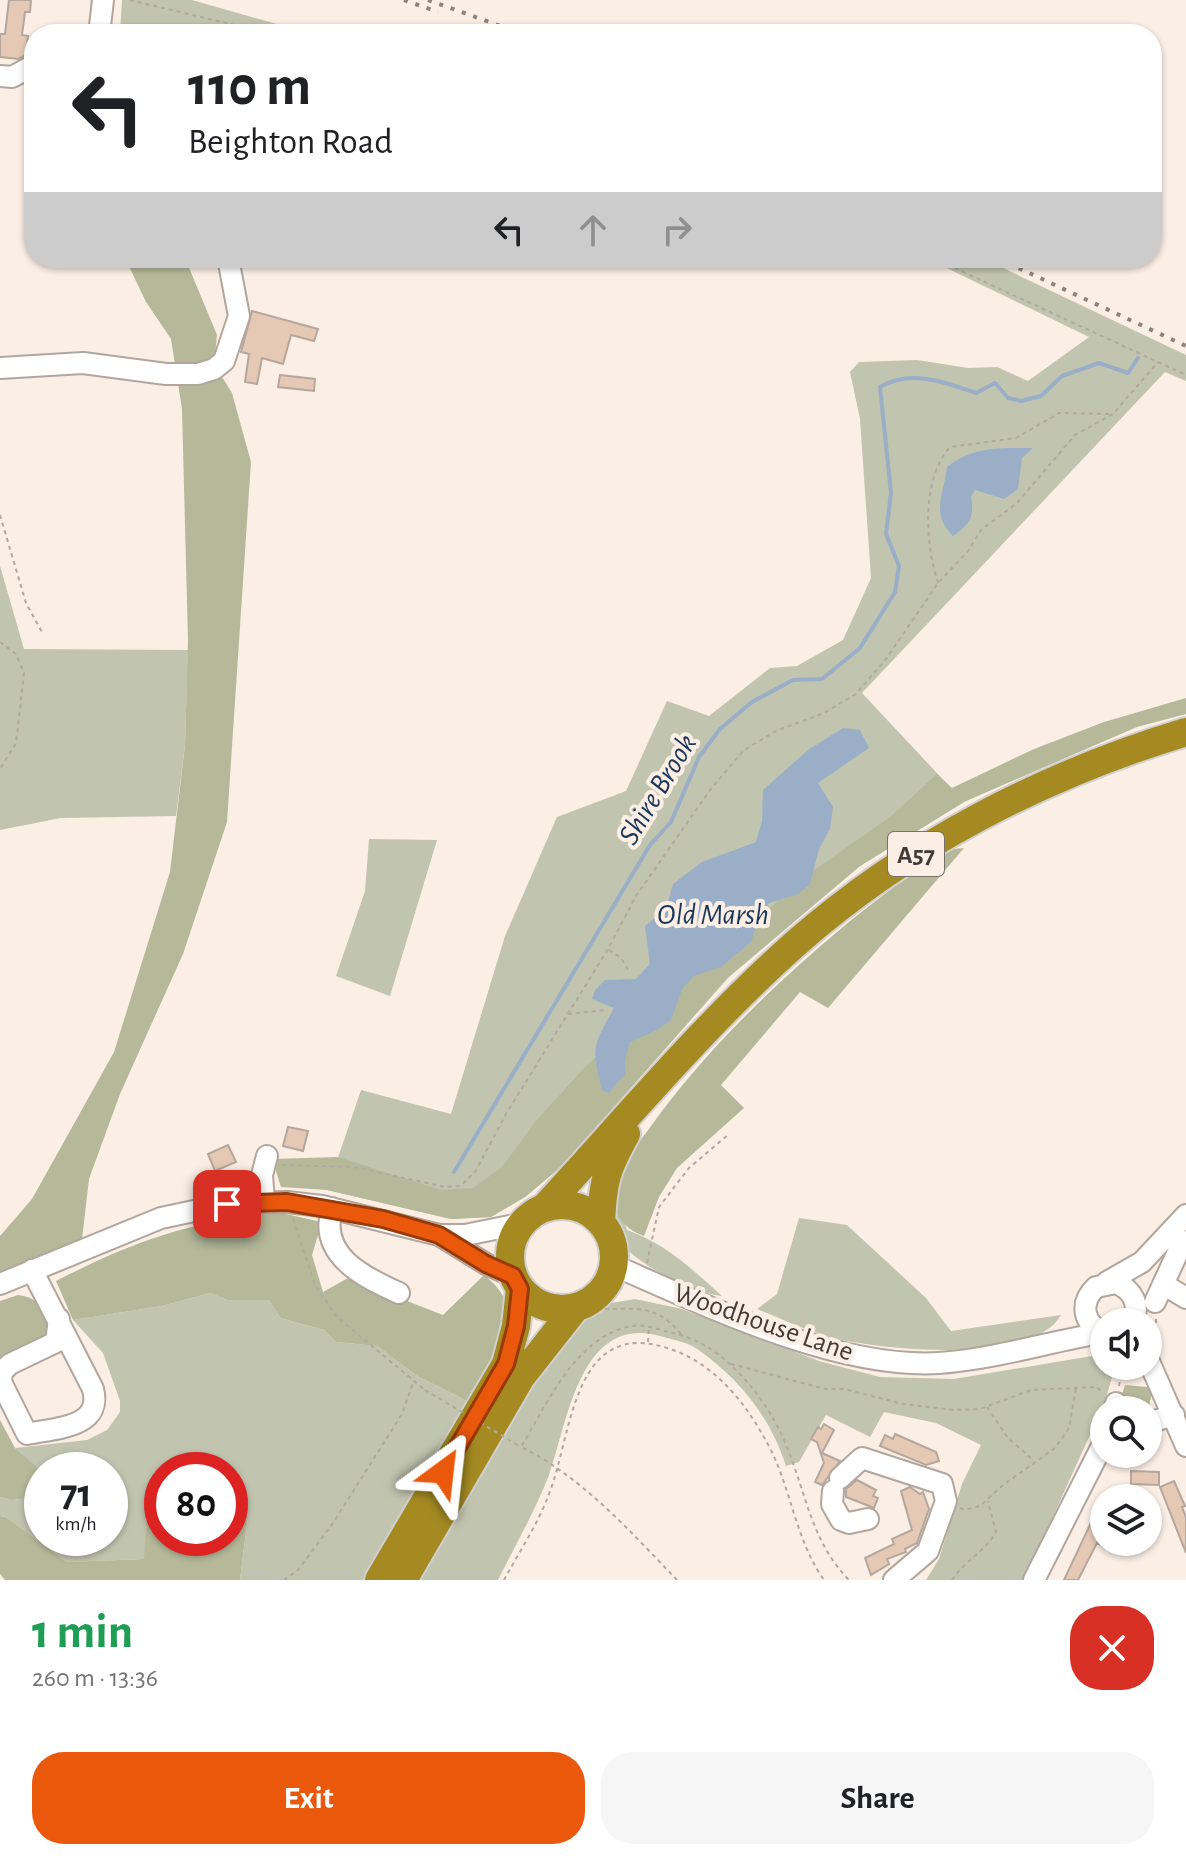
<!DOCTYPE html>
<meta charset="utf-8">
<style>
body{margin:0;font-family:"Alegreya Sans",sans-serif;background:#f6f6f6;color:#202124;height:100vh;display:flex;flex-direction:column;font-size:30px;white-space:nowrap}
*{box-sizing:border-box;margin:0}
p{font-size:26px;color:#757577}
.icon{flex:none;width:44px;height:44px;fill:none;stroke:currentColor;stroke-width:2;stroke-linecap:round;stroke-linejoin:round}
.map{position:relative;height:1580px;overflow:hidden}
.side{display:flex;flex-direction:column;background:#fff;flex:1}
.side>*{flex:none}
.guide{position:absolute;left:24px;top:24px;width:1138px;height:244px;border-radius:32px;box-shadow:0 2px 6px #0004;background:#fff;color:#202124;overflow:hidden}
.fabs{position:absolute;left:1090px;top:1308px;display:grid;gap:16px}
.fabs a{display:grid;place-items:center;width:72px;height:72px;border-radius:50%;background:#fff;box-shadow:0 2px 6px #0004;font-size:40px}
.speed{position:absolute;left:24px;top:1452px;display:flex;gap:16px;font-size:40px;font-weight:700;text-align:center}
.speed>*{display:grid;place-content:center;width:104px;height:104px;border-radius:50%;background:#fff;box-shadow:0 2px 6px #0004;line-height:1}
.speed small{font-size:20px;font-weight:400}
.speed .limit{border:12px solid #d22;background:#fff;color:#111}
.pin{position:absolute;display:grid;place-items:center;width:68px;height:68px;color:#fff;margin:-34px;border-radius:16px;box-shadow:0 4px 12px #0006}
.me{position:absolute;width:88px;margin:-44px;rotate:30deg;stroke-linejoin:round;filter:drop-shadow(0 0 6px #0008)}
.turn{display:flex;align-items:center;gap:28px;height:168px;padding:0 32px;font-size:36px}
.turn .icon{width:104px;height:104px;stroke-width:2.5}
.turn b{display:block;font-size:56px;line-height:68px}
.lanes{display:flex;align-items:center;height:76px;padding:0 32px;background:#0003;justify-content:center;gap:40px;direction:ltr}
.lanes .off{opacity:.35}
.round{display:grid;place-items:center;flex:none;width:84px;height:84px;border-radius:32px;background:#f6f6f6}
.overview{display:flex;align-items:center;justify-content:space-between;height:136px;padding:0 32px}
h1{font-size:48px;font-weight:600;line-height:60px;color:#1e9e55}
.primary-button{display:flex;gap:16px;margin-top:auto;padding:16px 32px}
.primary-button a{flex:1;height:92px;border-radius:32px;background:#ea580c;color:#fff;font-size:32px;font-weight:600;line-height:92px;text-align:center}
.primary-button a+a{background:#f6f6f6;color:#202124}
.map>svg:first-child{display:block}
.green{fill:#c1c4af}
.forest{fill:#b5b99a}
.water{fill:#9aaec8}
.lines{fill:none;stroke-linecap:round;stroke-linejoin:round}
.stream{stroke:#9aaec8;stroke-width:4}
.building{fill:#e5c9b4;stroke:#b4a79e;stroke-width:2}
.minor-casing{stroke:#b2a69c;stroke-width:24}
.highway-casing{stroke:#d1d0cf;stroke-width:32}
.path{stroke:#b2a8a0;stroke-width:2;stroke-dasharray:4 4;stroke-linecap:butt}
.minor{stroke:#fff;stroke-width:20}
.highway{stroke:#a48a21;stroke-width:28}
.rail{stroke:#8b837c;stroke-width:4;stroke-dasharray:4 8;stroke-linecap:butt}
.path-bridge{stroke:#b2a8a0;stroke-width:2;stroke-dasharray:4 4;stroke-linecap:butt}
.route-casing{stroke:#983908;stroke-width:20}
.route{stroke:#ea580c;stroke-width:14}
.labels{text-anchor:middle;stroke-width:8;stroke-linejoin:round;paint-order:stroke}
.shield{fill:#fbeee4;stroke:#79716c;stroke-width:2}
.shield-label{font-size:26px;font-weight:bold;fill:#413c38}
.street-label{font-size:28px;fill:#413c38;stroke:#fbeee4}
.water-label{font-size:30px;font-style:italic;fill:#1a375b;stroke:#fbeee4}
</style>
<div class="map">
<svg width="1186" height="1580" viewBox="0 0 1186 1580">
<rect width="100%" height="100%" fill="#fbeee4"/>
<!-- green -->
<path class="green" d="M122,0H192L312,34H211L196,31L195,34H120Z
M926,258H982L1186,355V381L1165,372L862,693L964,802L860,866L728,978L562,1166L525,1197L491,1217L451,1219L327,1190L361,1090L451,1114L505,936L557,817L626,791L667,701L709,716L770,668L797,666L843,640L871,578L860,419L850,372L859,362L917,360L968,368L997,367L1028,381L1089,337Z
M0,566L24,649L188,650L185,745L176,816L61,818L0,830Z
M369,839L437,840L390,996L336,976L365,891Z
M612,1179L627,1230C665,1243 693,1270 722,1296C690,1293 617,1256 609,1224C606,1211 611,1192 612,1179Z
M799,1218L847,1225L926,1298L951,1331L1061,1315C1033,1366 874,1350 826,1336C802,1329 779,1318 757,1309L777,1294Z
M210,1293L227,1300H269L280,1318L324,1330L336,1342L377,1346L417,1376L471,1403L366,1580H240L248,1516L230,1507V1470H162V1498L147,1512L145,1559L67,1562L6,1517L0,1516V1497L12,1500L41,1497L42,1482V1538H110V1470L42,1471L15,1448L87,1440L107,1430L120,1412V1401L103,1353L73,1320L162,1306Z
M635,1299L682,1309L819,1361L880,1377L954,1379L1104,1354V1366H1115L1105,1402L1024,1580H926L939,1559L962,1484L981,1445L936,1423L884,1412L870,1437L826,1415L799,1462L786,1466C770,1417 741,1381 700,1351C689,1342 674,1340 660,1336C580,1314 568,1421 549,1475C535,1511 515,1546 498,1580H417L531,1389L581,1320L599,1305Z"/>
<!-- forest -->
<path class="forest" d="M125,258H185L217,335L214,364L232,393L251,462L227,822L183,954L120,1094L89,1179L82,1239L0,1274V1236L32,1199L114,1052L170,872L185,745L188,641L182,409L171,339L146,302Z
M1186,698V714L1137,727L964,802L860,866L727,978L562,1166L525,1197L491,1217L451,1219L327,1190L281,1187L272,1159L338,1157L441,1190L473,1188L502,1167L536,1121L584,1068L647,1010L658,1009L803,878L890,817L937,774L952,788L1034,749L1104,722Z
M964,848L828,1008L800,992L721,1085L744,1108L677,1168L659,1197L644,1236C611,1224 609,1196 623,1166C629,1152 642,1139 651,1126C703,1054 769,989 837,932C871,903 908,877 944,850Z
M281,1213L322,1222L312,1255L323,1292L348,1278L443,1315L484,1275C491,1281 501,1289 504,1299C515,1333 487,1376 471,1403L417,1376L377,1346L336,1342L324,1330L280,1318L269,1300H227L210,1293L162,1306L73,1320L56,1281C137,1240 190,1221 281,1213Z
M18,1295C40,1297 54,1316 47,1339L0,1357V1301Z
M1125,1385L1148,1387L1152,1393L1148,1410H1128L1130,1398L1122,1395Z
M0,1420L15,1448L42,1471L41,1497L12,1500L0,1497Z
M162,1498V1538H230V1507L248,1516L240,1580H5L0,1574V1516L6,1517L67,1562L144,1559L147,1512Z"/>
<!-- water -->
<path class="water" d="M1033,448L1022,458L1018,489L1004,499L975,490L971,497C975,517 969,525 953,536C930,513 944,495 947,467C973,446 1001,448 1033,448Z
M843,728L860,730L869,748L818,783L833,807L830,829L819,849L810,884L798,894L769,903L760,915L751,942L721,967L694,976L682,989L671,1020L657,1030L630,1042L625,1061V1074L609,1093L602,1090C591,1046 593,1046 614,1008L592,999L595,990L605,980L636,979L650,964L645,926L666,909L673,884L702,862L756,842L762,821L763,790L808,750Z"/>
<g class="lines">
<!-- stream -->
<path class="stream" d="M454,1172L650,845L671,822L699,757L720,729L752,702L793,680L822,679L860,648L895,592L899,566L886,534L891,493L880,387C911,369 945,382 976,393L995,383L1008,398L1021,401L1041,396L1062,376L1099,363L1128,373L1138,358"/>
</g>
<!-- building -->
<path class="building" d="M9,0H31L30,12H25L22,35L28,36L26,55L18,59L0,57V34H5Z
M252,311L318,329L314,341L291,335L283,364L262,358L257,384L245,382L249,354L241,352Z
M280,375L315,379L314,391L278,387Z
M288,1127L308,1131L303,1151L283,1146Z
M228,1145L236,1162L215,1171L208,1154Z
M824,1424L834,1430L822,1453L840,1461L822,1485L815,1482L824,1463L817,1442L811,1439L818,1427L821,1429Z
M895,1434L936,1452L939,1461L926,1465L880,1446L885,1435L893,1439Z
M1131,1471L1159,1472V1485L1131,1484Z
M857,1480L876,1490L873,1496L878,1498L874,1508L846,1497V1489Z
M1174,1481L1185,1506L1182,1507L1186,1517V1553L1160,1487Z
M910,1487L920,1494L923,1492L929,1509L917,1543L905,1549L906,1552L887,1559L889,1564L871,1575L865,1558L894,1544L892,1539L912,1530L901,1491Z
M1096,1512L1104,1516V1547L1097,1543L1078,1580H1064Z"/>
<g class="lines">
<!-- minor casing -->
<g class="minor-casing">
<path id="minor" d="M100,26L103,0
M0,76L12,77L34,65
M0,368L83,363L166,374H198L214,369L224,361L239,316L228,258
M264,1202L262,1175L267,1156
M332,1208C318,1255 363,1277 399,1293
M439,1235L486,1264L513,1276
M613,1265C707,1306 836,1369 939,1363C995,1359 1047,1342 1102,1333
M32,1270L93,1389C103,1428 55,1428 27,1434L1,1382L2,1372L10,1364L56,1342L59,1319
M1107,1282L1142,1262L1186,1215
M0,1284L161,1218L227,1204L287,1202L322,1206L439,1235H465L520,1224
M1163,1284L1186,1298
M1155,1302L1183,1241
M1104,1333C1083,1324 1079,1303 1096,1287L1116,1283C1133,1290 1141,1305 1132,1322
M1148,1359L1186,1446
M1114,1410L1116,1403
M1148,1423L1174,1415
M840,1478L862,1458L942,1484L946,1501L928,1551L894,1580
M833,1491L832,1504L841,1520L849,1523L868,1519
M1034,1580L1104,1442"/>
</g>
<!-- highway casing -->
<g class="highway-casing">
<path id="highway" d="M510 1257a52 52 0 1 1 104 0a52 52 0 1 1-104 0Z
M545,1207C627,1118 705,1024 795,944C907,845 1044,775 1186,732
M601,1222C603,1181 606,1170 626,1134
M379,1580L506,1364L516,1326L520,1289
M403,1580L521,1377L576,1307"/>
</g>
<!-- path -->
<path class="path" d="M130,0L272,34
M933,258L1186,375
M0,515L26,603L42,632
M938,583C925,543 921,480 950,447L1016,438L1059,413L1112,414
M0,642L16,654L24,673L16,743L0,769
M609,950L621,958L630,973
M568,1014L605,1010
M282,1165L354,1167L445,1187L460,1186L475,1172L506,1114L608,949L636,896L710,790L744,750L776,731L824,713L856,694L886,659L938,583L968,551L981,530L1017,503L1075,435L1113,414L1158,362
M293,1219L315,1285L337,1317L425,1390
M647,1263L659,1207L689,1168L729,1134
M597,1309C636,1310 654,1302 681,1334
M1156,1319L1157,1344
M648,1342L649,1328
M731,1364L825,1389H844L903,1404L954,1410L980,1409L1031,1390L1097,1387L1102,1392
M1119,1386L1122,1366
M987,1407L1008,1438L1034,1461
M960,1508L965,1510L980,1506L1002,1486L1055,1448L1069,1428L1076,1389
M284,1580L298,1570L333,1523L402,1414L413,1383
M504,1580C519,1552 538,1524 549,1494C573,1433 572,1313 673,1350C715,1365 745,1402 766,1441C791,1484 794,1538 824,1580
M677,1580C631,1532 581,1476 521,1447C547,1404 577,1334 633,1326C643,1324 658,1329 668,1332C696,1338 715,1349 736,1370C759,1393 776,1419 788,1450C807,1497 812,1542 849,1580
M952,1580C964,1561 985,1552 996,1532L988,1501"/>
<!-- minor -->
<use href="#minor" class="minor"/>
<!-- highway -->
<use href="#highway" class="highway"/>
<!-- rail -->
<path class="rail" d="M404,0L438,12
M428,0L523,34
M997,258L1186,346"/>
<!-- path-bridge -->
<path class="path-bridge" d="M425,1390L521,1447"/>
</g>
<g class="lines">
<!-- route casing -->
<g class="route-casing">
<path id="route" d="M227,1204L287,1202L383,1219L439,1235L486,1264L513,1276L520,1289L516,1326L506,1364L443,1472"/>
</g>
<!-- route -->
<use href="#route" class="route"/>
</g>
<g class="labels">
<!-- shield labels -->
<rect class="shield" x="888" y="832" width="56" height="44" rx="6"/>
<g class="shield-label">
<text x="916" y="863">A57</text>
</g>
<!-- street labels -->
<g class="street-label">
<text transform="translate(764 1321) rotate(19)" y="10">Woodhouse Lane</text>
</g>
<!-- water labels -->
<g class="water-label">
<text transform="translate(657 789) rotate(-59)" y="10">Shire Brook</text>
<text x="713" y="924">Old Marsh</text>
</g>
</g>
</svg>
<div class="fabs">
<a><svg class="icon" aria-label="sound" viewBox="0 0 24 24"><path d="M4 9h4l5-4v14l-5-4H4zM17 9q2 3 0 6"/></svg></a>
<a><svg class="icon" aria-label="search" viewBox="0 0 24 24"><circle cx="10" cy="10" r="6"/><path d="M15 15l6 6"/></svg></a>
<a><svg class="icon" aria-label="layers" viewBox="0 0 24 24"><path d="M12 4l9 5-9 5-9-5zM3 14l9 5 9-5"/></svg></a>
</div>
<div class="speed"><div>71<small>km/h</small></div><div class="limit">80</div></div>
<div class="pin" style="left:227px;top:1204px;background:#d93025"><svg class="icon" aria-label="arrive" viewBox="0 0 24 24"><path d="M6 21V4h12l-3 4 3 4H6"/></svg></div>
<svg class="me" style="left:443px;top:1472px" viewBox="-20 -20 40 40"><path d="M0-17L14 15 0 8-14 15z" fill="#ea580c" stroke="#fff" stroke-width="4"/></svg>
<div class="guide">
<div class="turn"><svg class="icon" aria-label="left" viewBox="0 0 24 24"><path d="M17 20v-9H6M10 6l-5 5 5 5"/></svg><div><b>110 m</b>Beighton Road</div></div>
<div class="lanes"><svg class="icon" aria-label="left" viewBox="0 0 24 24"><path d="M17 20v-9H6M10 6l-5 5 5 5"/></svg><svg class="icon off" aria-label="ahead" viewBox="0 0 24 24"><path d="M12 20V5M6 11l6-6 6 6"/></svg><svg class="icon off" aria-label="right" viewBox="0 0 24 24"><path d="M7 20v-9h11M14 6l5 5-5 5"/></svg></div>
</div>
</div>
<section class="side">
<div class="overview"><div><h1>1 min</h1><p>260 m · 13:36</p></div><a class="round" style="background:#d93025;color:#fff"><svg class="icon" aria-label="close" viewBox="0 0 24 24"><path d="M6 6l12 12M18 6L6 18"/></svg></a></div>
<div class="primary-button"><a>Exit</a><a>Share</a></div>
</section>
